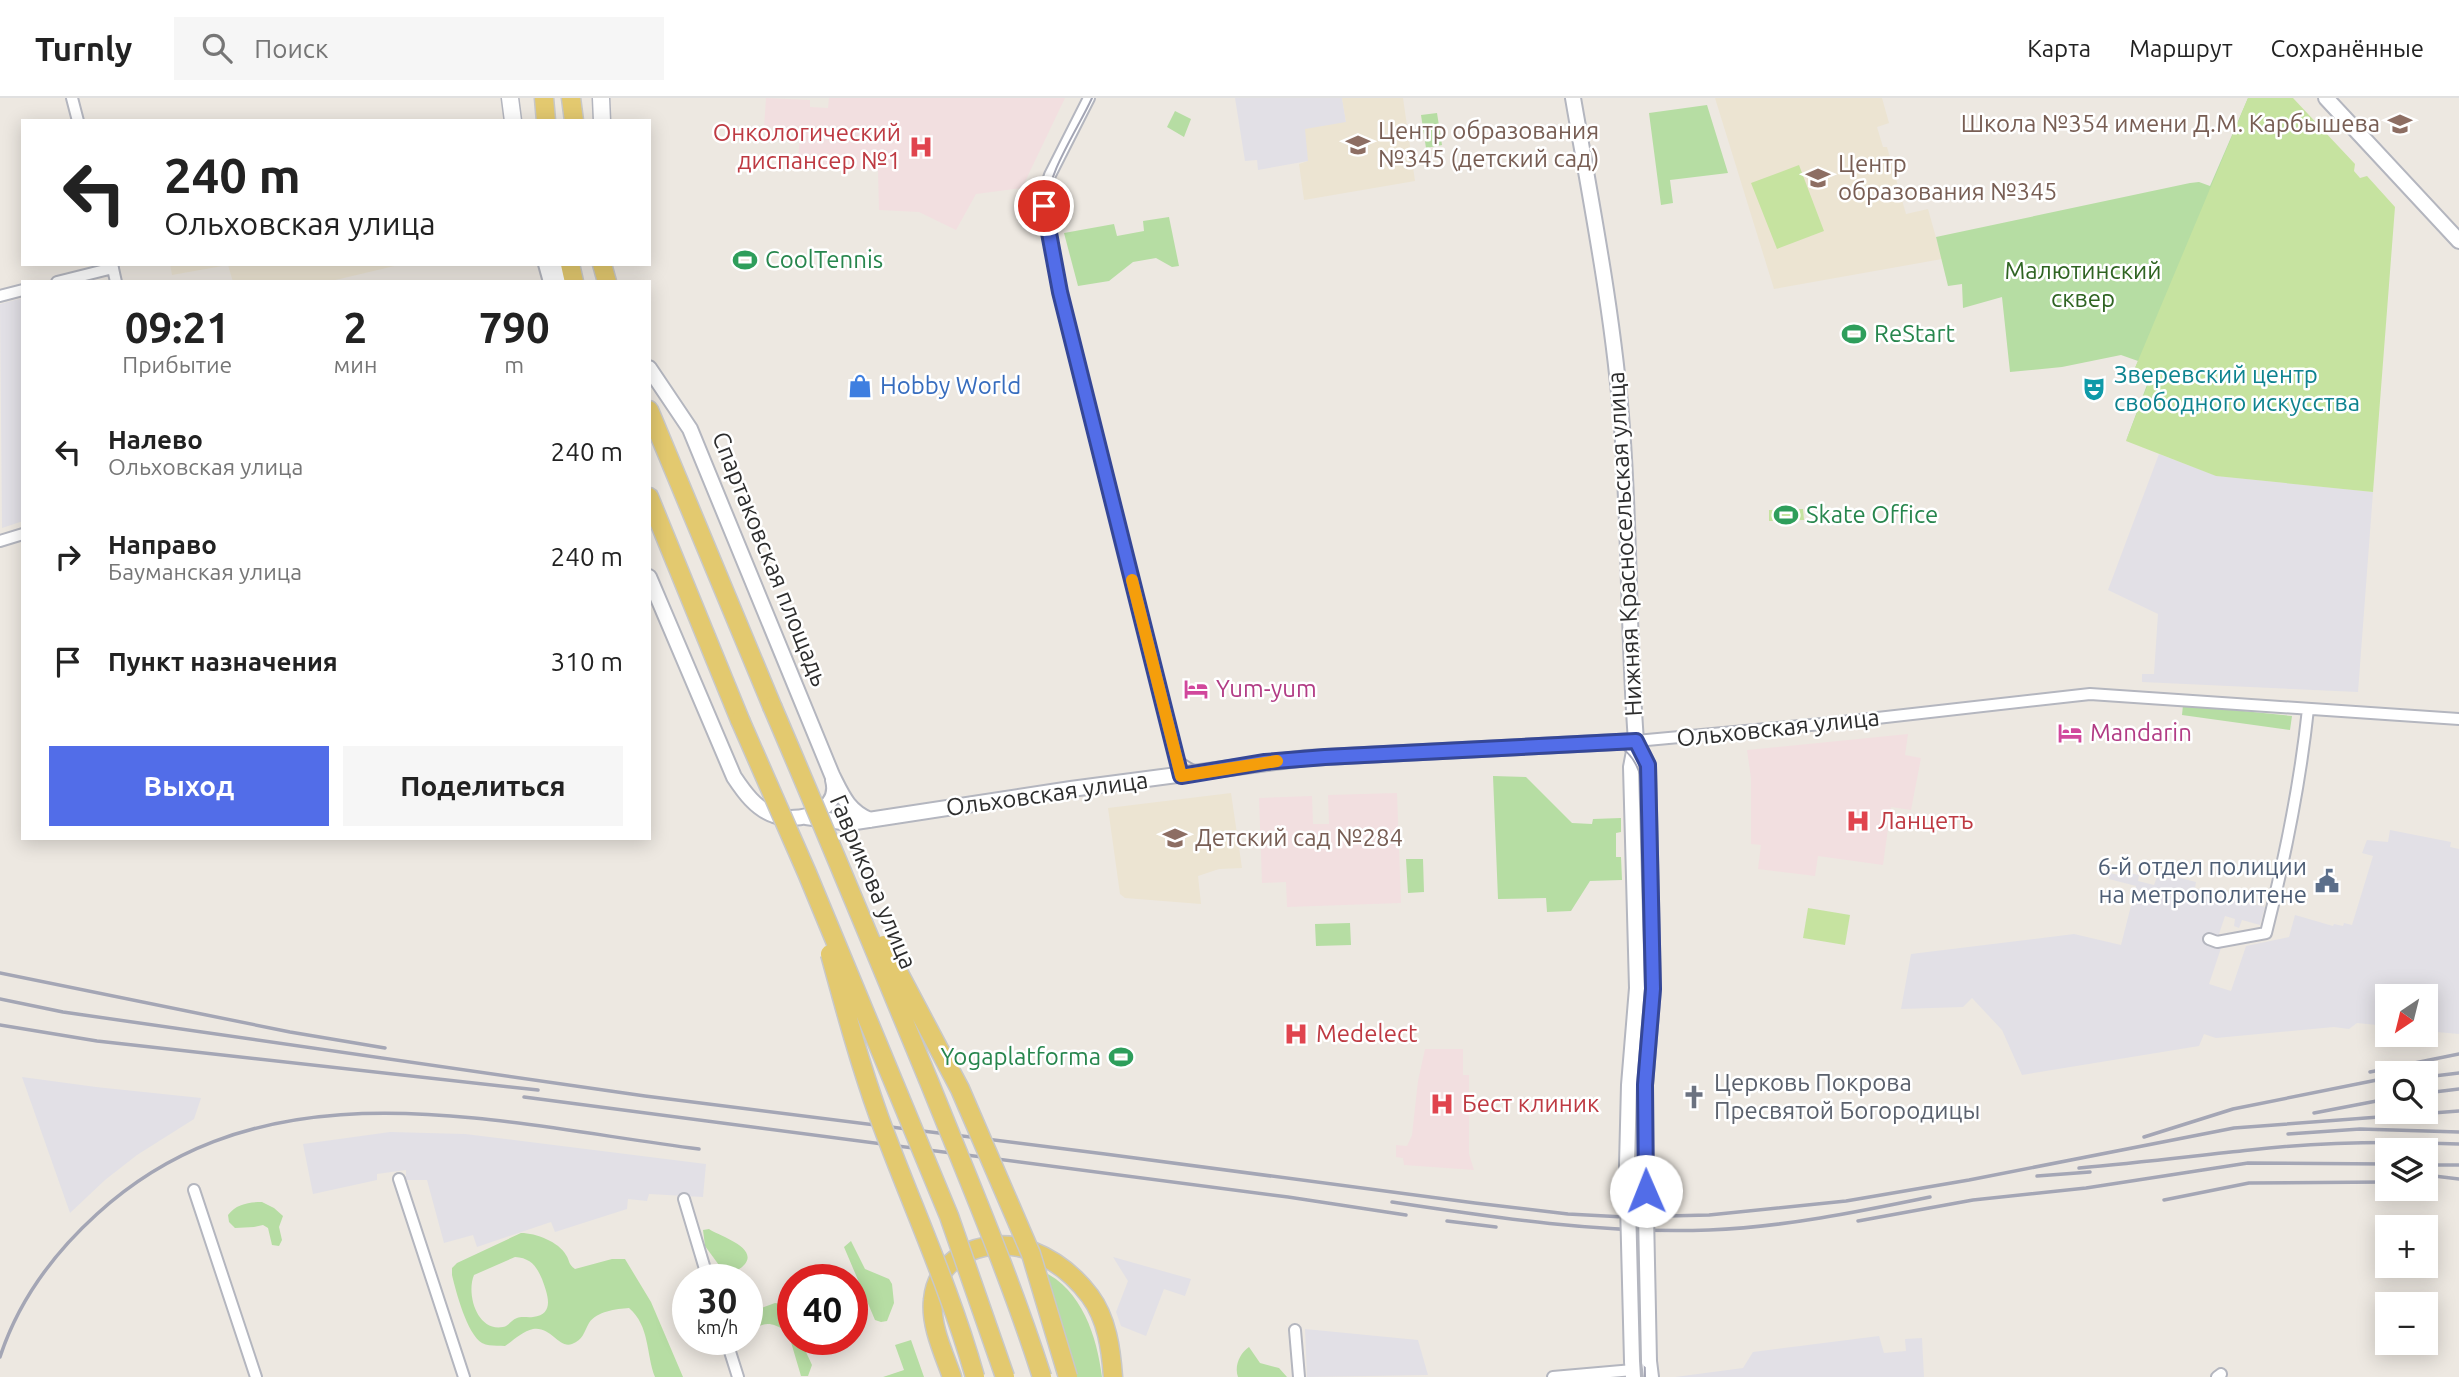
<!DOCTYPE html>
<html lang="ru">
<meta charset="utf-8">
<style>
body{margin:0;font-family:Ubuntu,sans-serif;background:#f6f6f6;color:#222;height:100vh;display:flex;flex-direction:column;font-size:26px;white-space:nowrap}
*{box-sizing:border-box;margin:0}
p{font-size:23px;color:#767676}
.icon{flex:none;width:38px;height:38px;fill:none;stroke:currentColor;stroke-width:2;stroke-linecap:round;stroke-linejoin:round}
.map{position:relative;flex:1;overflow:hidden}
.sheet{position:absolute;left:21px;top:182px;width:630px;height:560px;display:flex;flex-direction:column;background:#fff;border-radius:0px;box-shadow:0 4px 18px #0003}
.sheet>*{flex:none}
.guide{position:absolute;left:21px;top:21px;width:630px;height:147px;border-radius:0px;box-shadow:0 4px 18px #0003;background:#fff;color:#222;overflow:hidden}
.needle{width:46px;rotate:215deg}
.controls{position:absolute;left:2375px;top:886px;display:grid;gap:14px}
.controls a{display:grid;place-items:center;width:63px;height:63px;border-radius:0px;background:#fff;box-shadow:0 4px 18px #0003;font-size:35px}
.speed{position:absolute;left:672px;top:1166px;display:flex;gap:14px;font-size:35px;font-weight:700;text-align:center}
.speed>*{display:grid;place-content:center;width:91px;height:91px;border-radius:50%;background:#fff;box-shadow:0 4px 18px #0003;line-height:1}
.speed small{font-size:18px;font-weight:400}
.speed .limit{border:10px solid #d22;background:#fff;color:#111}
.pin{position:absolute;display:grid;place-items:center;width:60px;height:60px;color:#fff;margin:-30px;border:4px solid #fff;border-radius:50%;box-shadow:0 2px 7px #0007}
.me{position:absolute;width:77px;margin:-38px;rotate:359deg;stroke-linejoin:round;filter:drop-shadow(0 0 5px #0008)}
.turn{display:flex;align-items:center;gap:24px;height:147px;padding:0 28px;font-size:32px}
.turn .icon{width:91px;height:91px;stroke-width:2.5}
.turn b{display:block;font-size:49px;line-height:60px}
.eta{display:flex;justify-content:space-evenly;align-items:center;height:119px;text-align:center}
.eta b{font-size:42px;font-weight:700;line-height:49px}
.action{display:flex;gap:14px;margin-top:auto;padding:14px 28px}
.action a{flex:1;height:80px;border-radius:0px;background:#526de8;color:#fff;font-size:28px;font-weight:700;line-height:80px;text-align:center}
.action a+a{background:#f6f6f6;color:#222}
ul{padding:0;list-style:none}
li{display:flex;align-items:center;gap:21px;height:105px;padding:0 28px}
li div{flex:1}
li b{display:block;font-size:26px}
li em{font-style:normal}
header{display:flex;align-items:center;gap:42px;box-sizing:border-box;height:98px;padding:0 35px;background:#fff;border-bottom:2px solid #e0e0e0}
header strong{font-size:33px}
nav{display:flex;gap:38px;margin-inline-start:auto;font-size:24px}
.search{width:490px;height:63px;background:#f6f6f6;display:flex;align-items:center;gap:18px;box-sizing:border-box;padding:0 24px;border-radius:0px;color:#767676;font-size:26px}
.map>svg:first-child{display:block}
.industrial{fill:#e2e0e6}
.education{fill:#ece4d2}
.medical{fill:#f2dfe0}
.green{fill:#b6dda3;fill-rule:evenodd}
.pitch{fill:#c6e3a0}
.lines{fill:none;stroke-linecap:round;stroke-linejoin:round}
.minor-casing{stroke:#b4b6bf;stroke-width:14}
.tertiary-casing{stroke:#b4b6bf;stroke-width:18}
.secondary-casing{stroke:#b4b6bf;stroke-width:19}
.primary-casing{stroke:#c8c8c8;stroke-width:21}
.minor{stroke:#fff;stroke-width:10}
.tertiary{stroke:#fff;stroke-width:14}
.secondary{stroke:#fff;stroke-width:16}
.primary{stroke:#e3c96f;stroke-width:18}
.tram{stroke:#a4a6b5;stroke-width:2}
.rail{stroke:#a4a6b5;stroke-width:3.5}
.tertiary-bridge-casing{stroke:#b4b6bf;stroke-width:18;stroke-linecap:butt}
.primary-bridge-casing{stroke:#c8c8c8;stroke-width:21;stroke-linecap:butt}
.tertiary-bridge{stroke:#fff;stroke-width:14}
.primary-bridge{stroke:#e3c96f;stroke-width:18}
.route-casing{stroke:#354797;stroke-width:18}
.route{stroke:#526de8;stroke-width:12}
.slow{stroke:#f59e0b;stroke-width:12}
.labels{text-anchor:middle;stroke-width:5;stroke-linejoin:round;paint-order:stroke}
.education-label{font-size:24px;fill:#785e54;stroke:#fff;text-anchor:start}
.health-label{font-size:24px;fill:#be3a42;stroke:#fff;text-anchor:start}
.leisure-label{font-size:24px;fill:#27864d;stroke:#fff;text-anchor:start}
.park-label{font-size:24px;fill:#2f6422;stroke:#fff}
.culture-label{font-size:24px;fill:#0d838f;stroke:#fff;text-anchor:start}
.shop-label{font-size:24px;fill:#366cbe;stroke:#fff;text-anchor:start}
.street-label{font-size:24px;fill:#2d2d2d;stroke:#fff}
.hotel-label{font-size:24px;fill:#b23c85;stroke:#fff;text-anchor:start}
.service-label{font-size:24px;fill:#4e5e75;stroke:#fff;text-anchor:end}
.worship-label{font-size:24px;fill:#5b616d;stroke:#fff;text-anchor:start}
</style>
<header>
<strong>Turnly</strong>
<div class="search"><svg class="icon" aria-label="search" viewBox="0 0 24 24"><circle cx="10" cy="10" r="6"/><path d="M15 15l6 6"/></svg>Поиск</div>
<nav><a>Карта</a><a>Маршрут</a><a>Сохранённые</a></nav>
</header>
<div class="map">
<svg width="2459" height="1279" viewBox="0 0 2459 1279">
<rect width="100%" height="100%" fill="#ede8e1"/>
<!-- industrial -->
<path class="industrial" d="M1235,0H1342L1346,24L1308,63L1258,72L1257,62L1245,63Z
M23,200V423L2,430L0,206Z
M2159,356L2217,378L2373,394L2358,594L2142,584V576H2154L2158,516L2108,492Z
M2390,732L2451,744L2450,749L2459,751V936L2426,933V898H2387V928L2357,925L2349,931L2334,929L2216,940L2204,936L2199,948L2022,977L2002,932L1972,900L1963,909L1901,911L1911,856L2074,836L2121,847L2136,788L2109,781L2110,775L2127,779L2129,775L2139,777L2138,783L2154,787L2157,779L2167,782L2168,777L2196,784L2195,790L2265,809L2260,827L2242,822L2239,830L2234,828L2235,821L2225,818L2218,839L2208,846L2221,850L2209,886L2231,893L2246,848L2289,839L2295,817L2333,828L2334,826L2343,828L2344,825L2352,827L2373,758L2362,755L2367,742L2388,744Z
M22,979L96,989L201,1000L194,1021L137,1057L105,1082L70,1115Z
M390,1034L465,1036L706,1066L703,1099L649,1096L647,1103L628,1101L627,1111L555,1134L551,1124L477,1149L473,1137L444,1145L427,1082H406V1072L377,1076V1082L313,1096L303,1046Z
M1113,1159L1191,1181L1185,1198L1164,1191L1146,1238L1121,1228L1116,1214L1128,1183Z
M1305,1231L1418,1242L1428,1277L1307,1279Z
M1879,1238L1884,1255L1906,1253L1905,1241L1922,1240L1924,1279H1675L1743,1270L1753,1254Z"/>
<!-- education -->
<path class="education" d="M1342,0H1403L1415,83L1304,102L1299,66L1308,63L1305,31L1346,24Z
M1715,0H1882L1889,25L1877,29L1883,49H1887L1906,116L1928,111L1942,161L1774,191Z
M170,166H403L327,184H233L228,167L172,177Z
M1231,695L1242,770L1219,771L1198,778L1201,806L1125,800L1120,796L1108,710Z"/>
<!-- medical -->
<path class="medical" d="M766,0L810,2V9L828,10L829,0H1065L1022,90L976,96L956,132L919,114L879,112L878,73L798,66L800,31L764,29Z
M1908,636L1905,657L1921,660L1911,712L1891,709L1883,767L1818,758L1815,778L1758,771L1761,747L1751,746V680L1747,652Z
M1397,695L1401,805L1287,809L1286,784L1262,785L1259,700L1312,698L1313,726H1329L1328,697Z
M1425,951H1463V977H1469V1056L1474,1072L1404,1067L1403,1060L1396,1059V1047L1407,1048L1412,1037L1418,983Z"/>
<!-- green -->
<path class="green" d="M2248,0H2293L2126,343L2151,276L2135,270L2138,263L2121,257L2062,269L2010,274L2002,199L1963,210L1962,186L1948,188L1936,139L2190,85L2199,84L2210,88Z
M1707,7L1728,75L1670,82L1673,105L1661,107L1649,15Z
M1175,13L1191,21L1184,39L1167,29Z
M1437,15L1442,47L1426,50L1421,17Z
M1169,119L1179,168L1172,169L1156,160L1133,164L1109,183L1078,188L1064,135L1114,126L1117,138L1144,133L1143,123Z
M2183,607L2292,618L2290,632L2182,617Z
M1493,678L1526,679L1572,725L1592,726L1593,721L1621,720V734L1616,735V759H1621L1622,782L1590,783L1571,813L1547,814L1546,800L1498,801Z
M1406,761H1423L1424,794L1408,795Z
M1350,825L1351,847L1316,848L1315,826Z
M262,1104L274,1110L283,1118L279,1129L282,1142L279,1148L272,1147L268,1130L263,1127L254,1129L235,1130L229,1124L228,1117C236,1106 249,1104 262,1104Z
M709,1131C719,1138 758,1149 745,1166C739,1173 732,1175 724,1174L705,1148L703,1132Z
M521,1135C536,1135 559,1144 566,1157C570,1163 568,1166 575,1171L612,1161H625L651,1204L683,1279H655C646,1256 650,1228 629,1210C616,1211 597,1213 589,1225C584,1234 583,1242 572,1246C559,1251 551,1228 533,1231C523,1233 514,1242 505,1248C497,1247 489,1249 482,1245C467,1236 456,1194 452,1177V1170L457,1165ZM515,1159C530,1160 536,1167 542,1181C547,1195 556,1216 533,1219C528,1220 522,1218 517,1220C511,1222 509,1228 503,1229C477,1234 466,1196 474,1177Z
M851,1143L865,1171L889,1181L892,1186L894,1205L887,1223L881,1224L875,1222L844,1149Z
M1042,1173C1082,1191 1097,1239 1102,1279H1072Z
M775,1205L781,1206C794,1214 793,1227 793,1241H800L812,1267L808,1278H801L788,1234C769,1223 766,1224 747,1234V1215Z
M911,1242L924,1279H883L904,1272L895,1247Z
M1249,1249L1260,1265L1279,1270L1287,1279H1238C1234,1268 1240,1255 1249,1249Z"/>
<!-- pitch -->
<path class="pitch" d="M2248,0H2293L2355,66L2354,73L2360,80L2367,78L2395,109L2373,394L2216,378L2126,343L2152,276L2135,270Z
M1799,67L1824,133L1777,151L1751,85Z
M1803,411L1804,422L1769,423V412Z
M1808,810L1850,817L1845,847L1803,840Z"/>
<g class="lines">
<!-- minor casing -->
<g class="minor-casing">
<path id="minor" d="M72,0L78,23
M1089,0L1050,77L1046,89L1044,108L1060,194L1181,678
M112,166L116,184
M57,184L113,170
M0,198L23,192
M0,443L23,436
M1636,643L1833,625L2090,596L2459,621
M2209,841L2217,844L2266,835C2285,760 2300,687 2308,611
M399,1081L464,1279
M194,1092L256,1279
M684,1101L708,1181
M1295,1232L1299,1279
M726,1241L738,1279
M1553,1279L1633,1272
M2217,1279L2221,1276"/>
</g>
<!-- tertiary casing -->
<g class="tertiary-casing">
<path id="tertiary" d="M1573,0C1592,109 1614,220 1622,330C1630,434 1628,539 1636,643L1631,669L1637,890L1629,987L1627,1067
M2326,0L2459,143
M546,166L551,184
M649,270L690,331L832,677C842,697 848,713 870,722
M649,479L734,679C744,694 756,711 774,717C797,726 842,714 833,682
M1636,643L1648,667L1653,891L1645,987V1067
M806,719L849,725L1071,691L1306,660L1636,643
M1632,1263L1633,1279
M1649,1263L1651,1279"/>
</g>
<!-- secondary casing -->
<g class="secondary-casing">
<path id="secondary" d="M510,0L513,23
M601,0L602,23
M554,166L562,184"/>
</g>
<!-- primary casing -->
<g class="primary-casing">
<path id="primary" d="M544,0L546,23
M571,0L574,23
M570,166L574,184
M602,166L607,184
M649,312L772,608
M649,399L740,622
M952,1279C944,1256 930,1227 933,1202C937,1154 992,1137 1032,1153C1055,1162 1075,1178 1090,1198C1107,1221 1111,1251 1113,1279"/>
</g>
<!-- minor -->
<use href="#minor" class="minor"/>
<!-- tertiary -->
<use href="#tertiary" class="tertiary"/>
<!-- secondary -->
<use href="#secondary" class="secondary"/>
<!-- primary -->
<use href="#primary" class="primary"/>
<!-- tram -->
<path class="tram" d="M1092,0C1079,29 1046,77 1047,108L1062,189L1179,656C1190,666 1198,670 1212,670L1305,657L1600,641C1624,646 1637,660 1642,684L1646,890L1638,987L1645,1279"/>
<!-- rail -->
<path class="rail" d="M0,875L290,934L385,950
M0,901L63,914L645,998L1105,1056L1475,1105L1568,1116L1624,1119L1709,1117L1846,1103L1969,1082L2234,1030L2459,1013
M0,927L97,943L538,992
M2370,974L2459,956
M2426,979L2459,975
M2426,995L2459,991
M524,999L1288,1099L1406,1117
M2314,1015L2387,1001
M2288,1036L2360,1031L2459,1034
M2144,1039L2233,1011L2387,980
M2426,1067H2459
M2079,1070C2136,1065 2193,1058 2250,1052C2318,1044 2390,1043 2459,1046
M2426,1077L2459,1081
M2037,1078L2090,1074
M2164,1102L2249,1085L2387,1084
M1392,1104C1497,1120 1602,1136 1709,1132C1784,1129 1857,1114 1930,1099
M1447,1123L1496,1129
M1858,1123L1973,1102L2086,1090L2248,1065L2387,1066
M0,1259C18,1204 54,1155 97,1116C268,960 494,1025 699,1051"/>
<!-- tertiary-bridge casing -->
<g class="tertiary-bridge-casing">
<path id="tertiary-bridge" d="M1627,1067L1632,1263
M1645,1067L1649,1263"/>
</g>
<!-- primary-bridge casing -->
<g class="primary-bridge-casing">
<path id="primary-bridge" d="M772,608C826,734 878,860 930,986C969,1083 1010,1179 1042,1279
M740,622L807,775L949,1118L1005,1279
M884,847L960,991L1031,1156L1068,1279
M830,856C845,911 860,966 879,1019C911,1106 950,1190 975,1279"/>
</g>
<!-- tertiary-bridge -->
<use href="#tertiary-bridge" class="tertiary-bridge"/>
<!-- primary-bridge -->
<use href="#primary-bridge" class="primary-bridge"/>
</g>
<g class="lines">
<!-- route casing -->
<g class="route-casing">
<path id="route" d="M1044,108L1060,194L1181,678L1265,664L1325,659L1636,643L1648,667L1653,891L1645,987L1646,1093"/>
</g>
<!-- route -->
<use href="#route" class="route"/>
<!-- slow -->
<path class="slow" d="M1132,482L1181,678L1277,663"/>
</g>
<!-- icons -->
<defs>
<g id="school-bare" transform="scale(1.89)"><path d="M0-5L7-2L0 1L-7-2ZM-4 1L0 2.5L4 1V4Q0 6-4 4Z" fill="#8d6e63" stroke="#fff" stroke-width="2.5" paint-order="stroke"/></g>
<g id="hospital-bare" transform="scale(1.89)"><path d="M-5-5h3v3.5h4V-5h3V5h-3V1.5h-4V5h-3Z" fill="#e0444e" stroke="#fff" stroke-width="2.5" paint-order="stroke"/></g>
<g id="stadium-bare" transform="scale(1.89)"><path d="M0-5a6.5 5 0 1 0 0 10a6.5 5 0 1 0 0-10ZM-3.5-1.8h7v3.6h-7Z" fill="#2e9e5b" stroke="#fff" stroke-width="2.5" paint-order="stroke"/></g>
<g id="shop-bare" transform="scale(1.89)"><path d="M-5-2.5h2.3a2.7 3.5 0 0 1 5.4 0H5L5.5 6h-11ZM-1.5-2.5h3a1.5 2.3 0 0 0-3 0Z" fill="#3f7fe0" stroke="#fff" stroke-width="2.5" paint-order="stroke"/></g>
<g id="theatre-bare" transform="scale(1.89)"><path d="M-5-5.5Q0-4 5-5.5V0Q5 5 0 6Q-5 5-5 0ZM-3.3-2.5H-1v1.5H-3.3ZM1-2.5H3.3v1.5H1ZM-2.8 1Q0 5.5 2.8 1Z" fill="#0f9aa8" stroke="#fff" stroke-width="2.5" paint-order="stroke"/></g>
<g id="hotel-bare" transform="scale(1.89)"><path d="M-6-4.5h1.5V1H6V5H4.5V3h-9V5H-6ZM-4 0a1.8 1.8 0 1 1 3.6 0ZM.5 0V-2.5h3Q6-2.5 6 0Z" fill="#d1479c" stroke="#fff" stroke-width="2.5" paint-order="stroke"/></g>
<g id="civic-bare" transform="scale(1.89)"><path d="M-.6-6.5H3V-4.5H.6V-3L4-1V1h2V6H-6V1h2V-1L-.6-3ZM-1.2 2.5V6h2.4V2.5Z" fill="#5c6f8a" stroke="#fff" stroke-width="2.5" paint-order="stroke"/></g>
<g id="church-bare" transform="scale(1.89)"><path d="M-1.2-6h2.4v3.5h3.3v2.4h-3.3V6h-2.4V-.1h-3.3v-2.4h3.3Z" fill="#6b7280" stroke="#fff" stroke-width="2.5" paint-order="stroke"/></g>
</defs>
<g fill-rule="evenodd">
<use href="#school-bare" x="2400" y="26"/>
<use href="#school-bare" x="1358" y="47"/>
<use href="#hospital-bare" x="921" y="49"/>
<use href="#school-bare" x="1818" y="80"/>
<use href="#stadium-bare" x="745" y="162"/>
<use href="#stadium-bare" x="1854" y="236"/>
<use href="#shop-bare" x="860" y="288"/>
<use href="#theatre-bare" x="2094" y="291"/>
<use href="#stadium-bare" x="1786" y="417"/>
<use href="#hotel-bare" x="1196" y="591"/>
<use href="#hotel-bare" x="2070" y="635"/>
<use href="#hospital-bare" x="1858" y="723"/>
<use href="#school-bare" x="1175" y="740"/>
<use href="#civic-bare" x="2327" y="783"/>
<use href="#hospital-bare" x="1296" y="936"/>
<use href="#stadium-bare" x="1121" y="959"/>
<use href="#church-bare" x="1694" y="999"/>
<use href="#hospital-bare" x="1442" y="1006"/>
</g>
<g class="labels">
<!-- education labels -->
<g class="education-label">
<text x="2380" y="34" text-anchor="end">Школа №354 имени Д.М. Карбышева</text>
<text x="1378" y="41">Центр образования<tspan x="1378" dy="28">№345 (детский сад)</tspan></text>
<text x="1838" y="74">Центр<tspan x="1838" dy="28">образования №345</tspan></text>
<text x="1195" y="748">Детский сад №284</text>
</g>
<!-- health labels -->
<g class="health-label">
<text x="901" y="43" text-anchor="end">Онкологический<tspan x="901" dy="28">диспансер №1</tspan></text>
<text x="1878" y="731">Ланцетъ</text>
<text x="1316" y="944">Medelect</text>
<text x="1462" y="1014">Бест клиник</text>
</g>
<!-- leisure labels -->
<g class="leisure-label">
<text x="765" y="170">CoolTennis</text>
<text x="1874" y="244">ReStart</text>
<text x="1806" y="425">Skate Office</text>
<text x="1101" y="967" text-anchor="end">Yogaplatforma</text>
</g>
<!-- park labels -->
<g class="park-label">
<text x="2083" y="181">Малютинский<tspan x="2083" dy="28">сквер</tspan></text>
</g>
<!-- culture labels -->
<g class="culture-label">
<text x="2114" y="285">Зверевский центр<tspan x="2114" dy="28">свободного искусства</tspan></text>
</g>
<!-- shop labels -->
<g class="shop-label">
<text x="880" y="296">Hobby World</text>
</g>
<!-- street labels -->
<g class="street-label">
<text transform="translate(1625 446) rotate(-93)" y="8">Нижняя Красносельская улица</text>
<text transform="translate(770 461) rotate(68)" y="8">Спартаковская площадь</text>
<text transform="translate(1778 630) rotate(-6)" y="8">Ольховская улица</text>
<text transform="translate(1047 696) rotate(-8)" y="8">Ольховская улица</text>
<text transform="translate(873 784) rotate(67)" y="8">Гаврикова улица</text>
</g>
<!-- hotel labels -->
<g class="hotel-label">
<text x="1216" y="599">Yum-yum</text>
<text x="2090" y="643">Mandarin</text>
</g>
<!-- service labels -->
<g class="service-label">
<text x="2307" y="777">6-й отдел полиции<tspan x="2307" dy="28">на метрополитене</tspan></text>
</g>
<!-- worship labels -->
<g class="worship-label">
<text x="1714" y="993">Церковь Покрова<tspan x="1714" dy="28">Пресвятой Богородицы</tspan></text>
</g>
</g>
</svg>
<div class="controls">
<a><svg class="needle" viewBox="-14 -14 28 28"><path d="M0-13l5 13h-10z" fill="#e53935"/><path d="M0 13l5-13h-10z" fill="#767676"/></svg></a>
<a><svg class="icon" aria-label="search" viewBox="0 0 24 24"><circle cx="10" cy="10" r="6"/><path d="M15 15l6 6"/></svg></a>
<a><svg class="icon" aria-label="layers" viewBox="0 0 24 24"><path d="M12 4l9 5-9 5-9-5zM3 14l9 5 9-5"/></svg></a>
<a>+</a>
<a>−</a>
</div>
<div class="speed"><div>30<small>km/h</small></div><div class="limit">40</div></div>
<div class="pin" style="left:1044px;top:108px;background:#d93025"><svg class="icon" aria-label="arrive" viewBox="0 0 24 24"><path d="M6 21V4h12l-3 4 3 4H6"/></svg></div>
<svg class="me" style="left:1646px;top:1093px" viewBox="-20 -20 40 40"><circle r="19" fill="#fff"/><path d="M0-13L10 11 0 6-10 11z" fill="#526de8"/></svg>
<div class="guide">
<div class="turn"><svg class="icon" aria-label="left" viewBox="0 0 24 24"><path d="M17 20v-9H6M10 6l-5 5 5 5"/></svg><div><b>240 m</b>Ольховская улица</div></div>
</div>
<section class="sheet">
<div class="eta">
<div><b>09:21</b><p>Прибытие</p></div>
<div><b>2</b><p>мин</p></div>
<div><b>790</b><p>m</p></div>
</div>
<ul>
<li><svg class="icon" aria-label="left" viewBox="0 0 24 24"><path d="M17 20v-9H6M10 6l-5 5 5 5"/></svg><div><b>Налево</b><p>Ольховская улица</p></div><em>240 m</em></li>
<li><svg class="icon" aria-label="right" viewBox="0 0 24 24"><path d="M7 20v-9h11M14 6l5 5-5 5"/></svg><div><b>Направо</b><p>Бауманская улица</p></div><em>240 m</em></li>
<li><svg class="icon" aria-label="arrive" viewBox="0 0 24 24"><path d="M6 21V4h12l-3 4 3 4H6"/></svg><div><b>Пункт назначения</b></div><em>310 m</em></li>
</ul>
<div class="action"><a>Выход</a><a>Поделиться</a></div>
</section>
</div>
